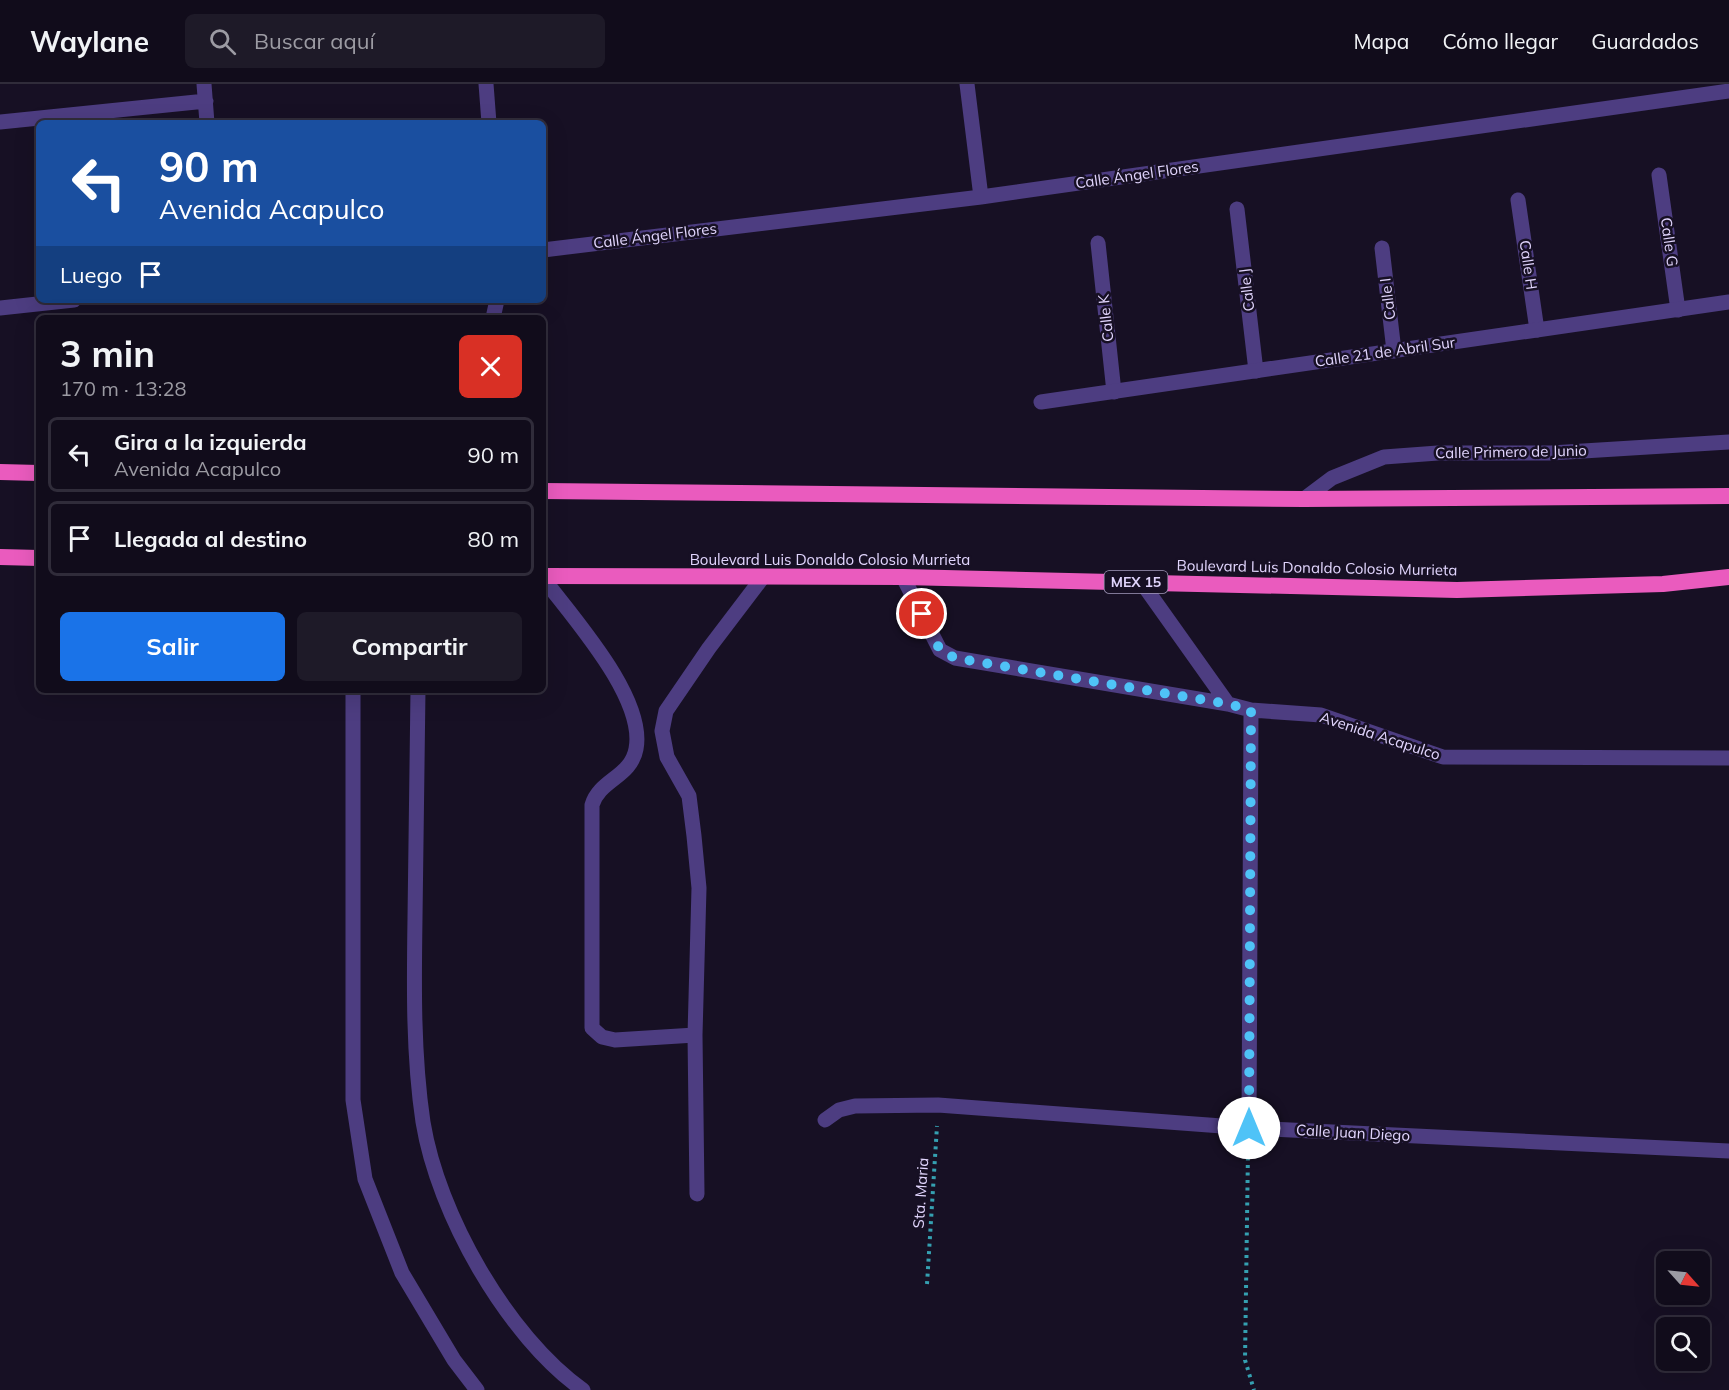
<!DOCTYPE html>
<html lang="es">
<meta charset="utf-8">
<style>
body{margin:0;font-family:Mulish,sans-serif;background:#1e1a28;color:#f1f3f6;height:100vh;display:flex;flex-direction:column;font-size:22px;white-space:nowrap}
*{box-sizing:border-box;margin:0}
p{font-size:20px;color:#9c9ba3}
.icon{flex:none;width:33px;height:33px;fill:none;stroke:currentColor;stroke-width:2;stroke-linecap:round;stroke-linejoin:round}
.map{position:relative;flex:1;overflow:hidden}
.panel{position:absolute;left:36px;top:231px;width:510px;height:378px;display:flex;flex-direction:column;background:#110c1b;border-radius:9px;box-shadow:0 6px 24px #0002,0 0 0 2px #302c3a}
.panel>*{flex:none}
.top-card{position:absolute;left:36px;top:36px;width:510px;height:183px;border-radius:9px;box-shadow:0 6px 24px #0002,0 0 0 2px #302c3a;background:#1a4fa0;color:#fff;overflow:hidden}
.needle{width:39px;rotate:117deg}
.tools{position:absolute;left:1656px;top:1167px;display:grid;gap:12px}
.tools a{display:grid;place-items:center;width:54px;height:54px;border-radius:9px;background:#110c1b;box-shadow:0 6px 24px #0002,0 0 0 2px #302c3a;font-size:30px}
.pin{position:absolute;display:grid;place-items:center;width:51px;height:51px;color:#fff;margin:-26px;border:3px solid #fff;border-radius:50%;box-shadow:0 2px 6px #0007}
.me{position:absolute;width:66px;margin:-33px;rotate:0deg;stroke-linejoin:round;filter:drop-shadow(0 0 4px #0008)}
.turn{display:flex;align-items:center;gap:21px;height:126px;padding:0 24px;font-size:27px}
.turn .icon{width:78px;height:78px;stroke-width:2.5}
.turn b{display:block;font-size:42px;line-height:51px}
.then{display:flex;align-items:center;height:57px;padding:0 24px;background:#0003;gap:12px;font-size:22px}
.round{display:grid;place-items:center;flex:none;width:63px;height:63px;border-radius:9px;background:#1e1a28}
.head{display:flex;align-items:center;justify-content:space-between;height:102px;padding:0 24px}
h1{font-size:36px;font-weight:700;line-height:45px}
.button{display:flex;gap:12px;margin-top:auto;padding:12px 24px}
.button a{flex:1;height:69px;border-radius:9px;background:#1a73e8;color:#fff;font-size:24px;font-weight:700;line-height:69px;text-align:center}
.button a+a{background:#1e1a28;color:#f1f3f6}
ul{padding:0;list-style:none}
li{display:flex;align-items:center;gap:18px;height:75px;margin:0 12px 9px;padding:0 12px;border:3px solid #302c3a;border-radius:9px}
li div{flex:1}
li b{display:block;font-size:22px}
li em{font-style:normal}
header{display:flex;align-items:center;gap:36px;box-sizing:border-box;height:84px;padding:0 30px;background:#110c1b;border-bottom:2px solid #302c3a}
header strong{font-size:28px}
nav{display:flex;gap:33px;margin-inline-start:auto;font-size:21px}
.search{width:420px;height:54px;background:#1e1a28;display:flex;align-items:center;gap:15px;box-sizing:border-box;padding:0 21px;border-radius:9px;color:#9c9ba3;font-size:22px}
.map>svg:first-child{display:block}
.lines{fill:none;stroke-linecap:round;stroke-linejoin:round}
.path{stroke:#35a0b1;stroke-width:4;stroke-dasharray:3 4.5;stroke-linecap:butt}
.service{stroke:#4d3d81;stroke-width:15}
.minor{stroke:#4d3d81;stroke-width:15}
.tertiary{stroke:#4d3d81;stroke-width:15}
.trunk{stroke:#ea5bbe;stroke-width:16}
.route{stroke:#4fc3f7;stroke-width:10;stroke-dasharray:0 18}
.labels{text-anchor:middle;stroke-width:5;stroke-linejoin:round;paint-order:stroke}
.shield{fill:#171024;stroke:#a49abc;stroke-width:1.5}
.shield-label{font-size:14px;font-weight:bold;fill:#e1d5fd}
.street-label{font-size:15px;fill:#e1d5fd;stroke:#171024}
</style>
<header>
<strong>Waylane</strong>
<div class="search"><svg class="icon" aria-label="search" viewBox="0 0 24 24"><circle cx="10" cy="10" r="6"/><path d="M15 15l6 6"/></svg>Buscar aquí</div>
<nav><a>Mapa</a><a>Cómo llegar</a><a>Guardados</a></nav>
</header>
<div class="map">
<svg width="1729" height="1306" viewBox="0 0 1729 1306">
<rect width="100%" height="100%" fill="#171024"/>
<g class="lines">
<!-- path -->
<path class="path" d="M1248,1066L1245,1276L1254,1306
M927,1200L937,1042"/>
<!-- service -->
<path class="service" d="M1659,91L1678,226
M1518,116L1537,246
M1237,125L1256,287
M1098,159L1114,308
M1382,164L1394,267
M543,494C573,534 646,614 636,665C631,693 599,696 592,721V944L602,953L615,956L695,951L699,804L694,752L689,712L667,673L662,647L666,627L709,564L763,493
M695,951L697,1110"/>
<!-- minor -->
<path class="minor" d="M204,0L207,39
M486,0L489,39
M967,0L981,113
M0,38L206,17
M543,166L981,113L1729,7
M0,224L74,216
M493,234L497,216
M1041,318L1729,218
M1304,415L1332,394L1384,373L1438,369H1551L1729,358
M903,493L940,566L955,574L1228,620L1251,626L1321,631L1443,673L1729,674
M1142,499L1228,620
M825,1036L839,1026L855,1022L938,1021L1249,1044L1729,1067
M1249,1044L1251,626"/>
<!-- tertiary -->
<path class="tertiary" d="M353,606V1016L365,1095L402,1189L454,1276L477,1306
M418,606C417,682 416,758 415,834C414,901 413,971 423,1038C438,1130 507,1252 583,1306"/>
<!-- trunk -->
<path class="trunk" d="M0,388L39,389
M543,407L1304,415L1729,412
M0,473L39,474
M543,492L903,493L1457,506L1663,500L1729,493"/>
</g>
<g class="lines">
<!-- route -->
<path class="route" d="M922,530L940,566L955,574L1228,620L1251,626L1249,1044"/>
</g>
<g class="labels">
<!-- shield labels -->
<rect class="shield" x="1104.5" y="487" width="63" height="22" rx="4.5"/>
<g class="shield-label">
<text x="1136" y="503">MEX 15</text>
</g>
<!-- street labels -->
<g class="street-label">
<text transform="translate(1137 91) rotate(-8)" y="5">Calle Ángel Flores</text>
<text transform="translate(655 152) rotate(-7)" y="5">Calle Ángel Flores</text>
<text transform="translate(1669 158) rotate(82)" y="5">Calle G</text>
<text transform="translate(1528 181) rotate(82)" y="5">Calle H</text>
<text transform="translate(1247 206) rotate(-97)" y="5">Calle J</text>
<text transform="translate(1388 215) rotate(-97)" y="5">Calle I</text>
<text transform="translate(1106 234) rotate(-96)" y="5">Calle K</text>
<text transform="translate(1385 268) rotate(-8)" y="5">Calle 21 de Abril Sur</text>
<text transform="translate(1511 368) rotate(-1)" y="5">Calle Primero de Junio</text>
<text x="830" y="481">Boulevard Luis Donaldo Colosio Murrieta</text>
<text transform="translate(1317 484) rotate(1)" y="5">Boulevard Luis Donaldo Colosio Murrieta</text>
<text transform="translate(1380 652) rotate(18)" y="5">Avenida Acapulco</text>
<text transform="translate(1353 1049) rotate(3)" y="5">Calle Juan Diego</text>
<text transform="translate(921 1109) rotate(-86)" y="5">Sta. Maria</text>
</g>
</g>
</svg>
<div class="tools">
<a><svg class="needle" viewBox="-14 -14 28 28"><path d="M0-13l5 13h-10z" fill="#e53935"/><path d="M0 13l5-13h-10z" fill="#9c9ba3"/></svg></a>
<a><svg class="icon" aria-label="search" viewBox="0 0 24 24"><circle cx="10" cy="10" r="6"/><path d="M15 15l6 6"/></svg></a>
</div>
<div class="pin" style="left:922px;top:530px;background:#d93025"><svg class="icon" aria-label="arrive" viewBox="0 0 24 24"><path d="M6 21V4h12l-3 4 3 4H6"/></svg></div>
<svg class="me" style="left:1249px;top:1044px" viewBox="-20 -20 40 40"><circle r="19" fill="#fff"/><path d="M0-13L10 11 0 6-10 11z" fill="#4fc3f7"/></svg>
<div class="top-card">
<div class="turn"><svg class="icon" aria-label="left" viewBox="0 0 24 24"><path d="M17 20v-9H6M10 6l-5 5 5 5"/></svg><div><b>90 m</b>Avenida Acapulco</div></div>
<div class="then">Luego<svg class="icon" aria-label="arrive" viewBox="0 0 24 24"><path d="M6 21V4h12l-3 4 3 4H6"/></svg></div>
</div>
<section class="panel">
<div class="head"><div><h1>3 min</h1><p>170 m · 13:28</p></div><a class="round" style="background:#d93025;color:#fff"><svg class="icon" aria-label="close" viewBox="0 0 24 24"><path d="M6 6l12 12M18 6L6 18"/></svg></a></div>
<ul>
<li><svg class="icon" aria-label="left" viewBox="0 0 24 24"><path d="M17 20v-9H6M10 6l-5 5 5 5"/></svg><div><b>Gira a la izquierda</b><p>Avenida Acapulco</p></div><em>90 m</em></li>
<li><svg class="icon" aria-label="arrive" viewBox="0 0 24 24"><path d="M6 21V4h12l-3 4 3 4H6"/></svg><div><b>Llegada al destino</b></div><em>80 m</em></li>
</ul>
<div class="button"><a>Salir</a><a>Compartir</a></div>
</section>
</div>
